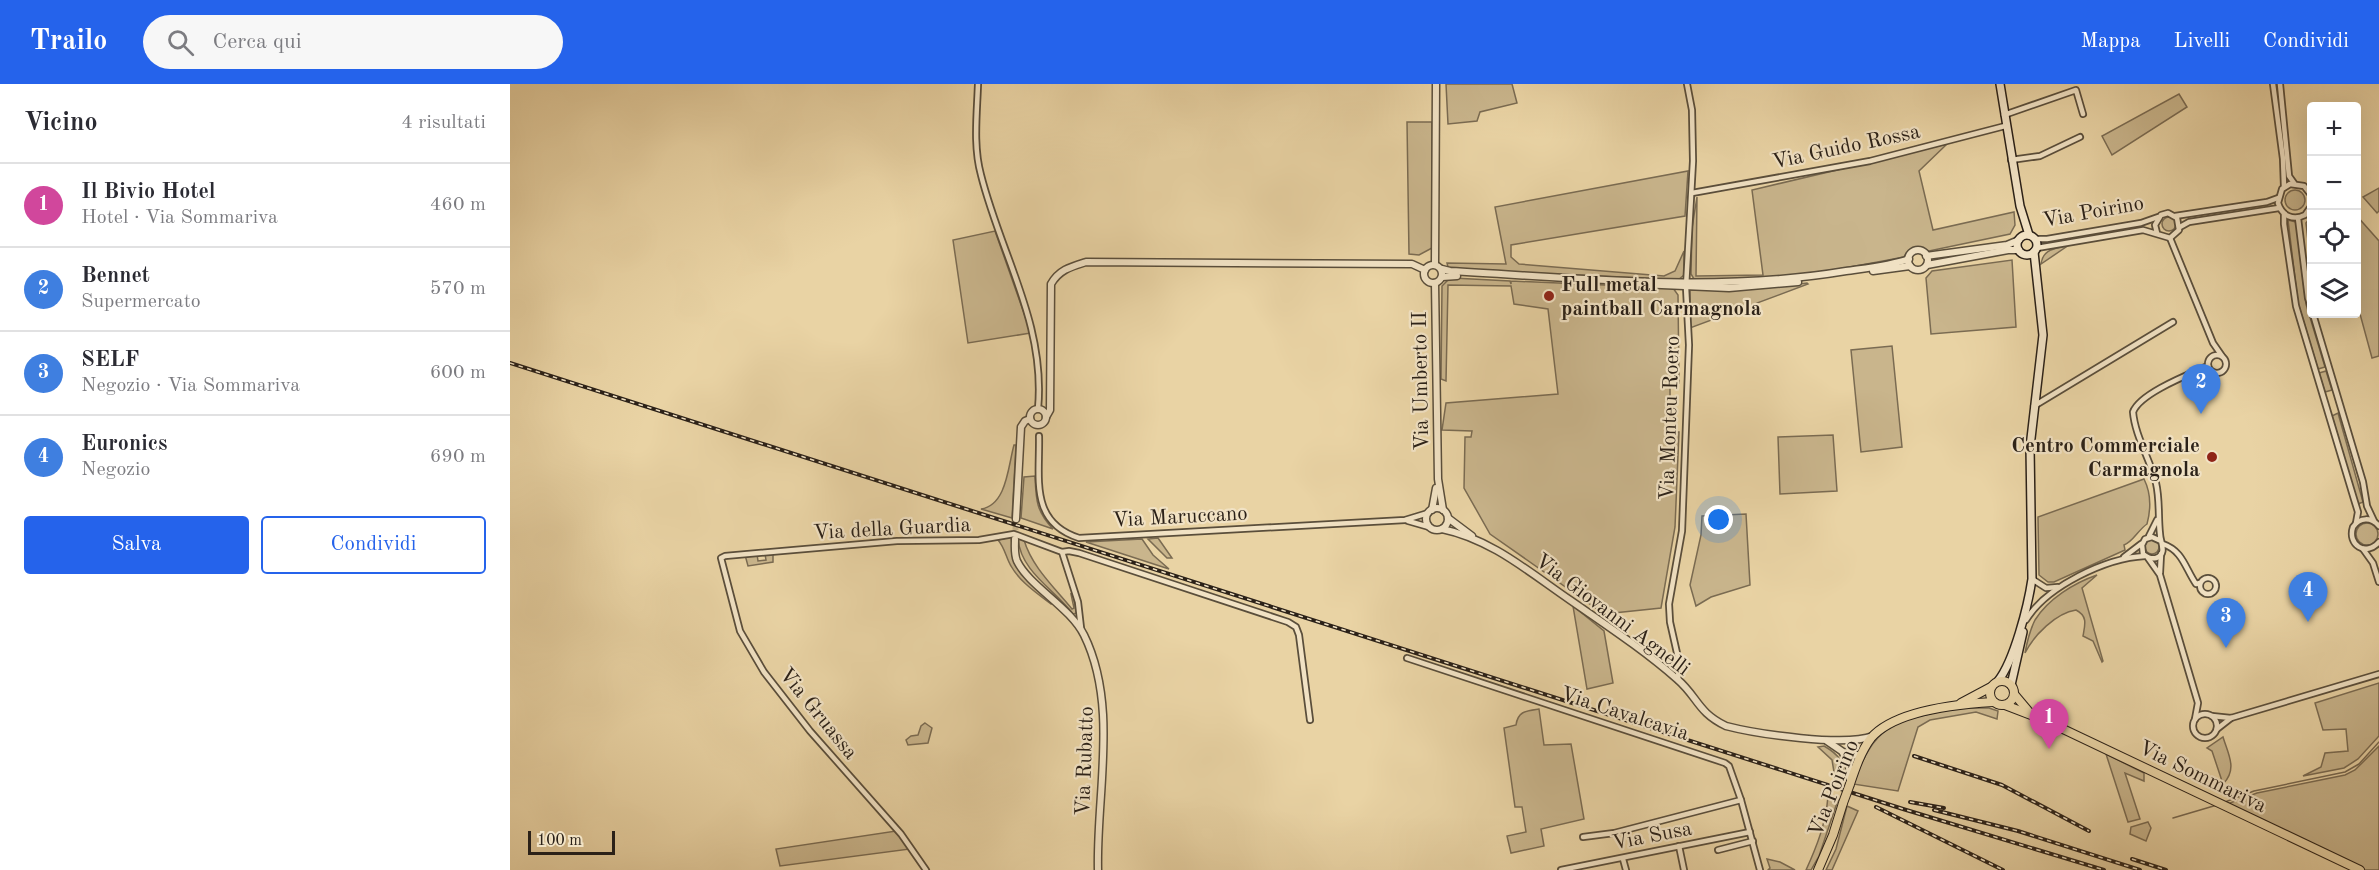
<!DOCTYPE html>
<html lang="it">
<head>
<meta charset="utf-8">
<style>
	:root { --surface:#fff; --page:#f7f7f7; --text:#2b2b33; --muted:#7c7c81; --line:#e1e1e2; --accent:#2563eb }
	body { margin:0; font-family:"Old Standard TT",serif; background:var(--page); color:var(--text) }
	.controls { position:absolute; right:18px; top:18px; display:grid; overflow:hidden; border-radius:6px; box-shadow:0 6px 24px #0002 }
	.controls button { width:54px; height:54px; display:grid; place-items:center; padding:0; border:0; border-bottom:2px solid var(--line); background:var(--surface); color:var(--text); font:30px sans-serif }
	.scale { position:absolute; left:18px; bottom:15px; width:87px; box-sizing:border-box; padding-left:6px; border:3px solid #2b2118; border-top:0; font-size:16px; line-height:21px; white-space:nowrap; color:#2b2118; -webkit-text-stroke:4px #f1e2c4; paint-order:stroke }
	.you { position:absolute; left:1209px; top:436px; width:21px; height:21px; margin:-15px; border:4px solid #fff; border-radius:50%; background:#1a73e8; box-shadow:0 0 0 9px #1a73e833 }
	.badge { display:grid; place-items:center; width:39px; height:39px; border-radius:50%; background:var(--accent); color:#fff; font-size:20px; font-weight:700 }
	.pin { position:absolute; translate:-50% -50px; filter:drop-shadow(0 2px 3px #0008) }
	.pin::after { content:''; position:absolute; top:32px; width:21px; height:18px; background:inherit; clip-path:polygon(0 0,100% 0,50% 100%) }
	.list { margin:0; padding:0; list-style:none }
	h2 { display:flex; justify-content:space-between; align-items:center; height:78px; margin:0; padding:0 24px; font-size:26px }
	h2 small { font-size:20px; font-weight:400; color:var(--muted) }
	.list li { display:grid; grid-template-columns:39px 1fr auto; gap:18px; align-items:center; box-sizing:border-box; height:84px; padding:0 24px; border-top:2px solid var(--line) }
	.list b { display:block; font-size:22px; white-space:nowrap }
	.list p { margin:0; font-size:20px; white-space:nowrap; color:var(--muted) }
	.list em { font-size:20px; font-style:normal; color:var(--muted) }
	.actions { display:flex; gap:12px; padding:18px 24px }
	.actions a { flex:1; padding:14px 0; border:2px solid var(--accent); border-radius:6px; text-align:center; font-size:21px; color:var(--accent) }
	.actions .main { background:var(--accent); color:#fff }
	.icon { flex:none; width:33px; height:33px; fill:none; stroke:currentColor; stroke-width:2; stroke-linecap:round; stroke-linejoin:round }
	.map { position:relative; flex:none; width:1869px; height:786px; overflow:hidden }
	header { display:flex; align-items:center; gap:36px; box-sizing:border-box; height:84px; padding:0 30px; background:var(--accent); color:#fff }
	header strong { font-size:28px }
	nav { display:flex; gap:33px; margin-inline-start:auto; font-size:21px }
	.search { width:420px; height:54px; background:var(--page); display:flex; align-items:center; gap:15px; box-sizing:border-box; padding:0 21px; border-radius:33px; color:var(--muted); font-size:22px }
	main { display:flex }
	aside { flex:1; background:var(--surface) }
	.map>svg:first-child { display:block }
	.green { fill:#c9b58c; stroke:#7a6b52; stroke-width:1.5 }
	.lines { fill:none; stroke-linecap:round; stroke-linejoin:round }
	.stream { stroke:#76674f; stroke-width:1.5 }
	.tertiary-tunnel { stroke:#c3af88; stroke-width:6; stroke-dasharray:6 3; stroke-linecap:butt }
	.minor-casing { stroke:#5a4e3b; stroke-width:8 }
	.tertiary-casing { stroke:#5a4e3b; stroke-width:9 }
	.secondary-casing { stroke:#2b2118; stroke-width:10 }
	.primary-casing { stroke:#2b2118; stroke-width:10 }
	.minor { stroke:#f1e2c4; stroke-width:4.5 }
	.tertiary { stroke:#f1e2c4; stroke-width:6 }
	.secondary { stroke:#f1e2c4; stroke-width:7 }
	.primary { stroke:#e9d3a4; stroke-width:8 }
	.rail-casing { stroke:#2b2118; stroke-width:4 }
	.rail { stroke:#f1e2c4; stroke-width:1.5; stroke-dasharray:4.5; stroke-linecap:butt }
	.primary-bridge-casing { stroke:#2b2118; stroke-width:10; stroke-linecap:butt }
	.primary-bridge { stroke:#e9d3a4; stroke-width:8 }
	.poi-dot { fill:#8f2418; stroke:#f1e2c4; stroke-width:2 }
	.labels { text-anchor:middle; stroke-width:4.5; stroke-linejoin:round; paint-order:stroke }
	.street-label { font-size:21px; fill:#2b2118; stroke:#f1e2c4 }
	.poi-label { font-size:21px; font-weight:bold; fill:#2b2118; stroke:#f1e2c4; text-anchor:start }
</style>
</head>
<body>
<header>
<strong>Trailo</strong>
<div class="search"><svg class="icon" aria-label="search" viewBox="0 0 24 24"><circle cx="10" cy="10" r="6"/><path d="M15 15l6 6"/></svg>Cerca qui</div>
<nav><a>Mappa</a><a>Livelli</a><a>Condividi</a></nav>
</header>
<main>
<aside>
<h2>Vicino<small>4 risultati</small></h2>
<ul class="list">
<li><span class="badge" style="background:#d1479c">1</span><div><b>Il Bivio Hotel</b><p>Hotel · Via Sommariva</p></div><em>460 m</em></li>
<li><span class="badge" style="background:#3f7fe0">2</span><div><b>Bennet</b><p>Supermercato</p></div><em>570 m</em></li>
<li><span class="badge" style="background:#3f7fe0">3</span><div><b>SELF</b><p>Negozio · Via Sommariva</p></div><em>600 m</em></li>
<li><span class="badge" style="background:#3f7fe0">4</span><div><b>Euronics</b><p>Negozio</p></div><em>690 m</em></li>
</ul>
<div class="actions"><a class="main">Salva</a><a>Condividi</a></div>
</aside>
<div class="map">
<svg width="1869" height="786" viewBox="0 0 1869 786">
	<rect width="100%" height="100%" fill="#e9d3a4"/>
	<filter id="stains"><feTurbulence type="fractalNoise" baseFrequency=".00333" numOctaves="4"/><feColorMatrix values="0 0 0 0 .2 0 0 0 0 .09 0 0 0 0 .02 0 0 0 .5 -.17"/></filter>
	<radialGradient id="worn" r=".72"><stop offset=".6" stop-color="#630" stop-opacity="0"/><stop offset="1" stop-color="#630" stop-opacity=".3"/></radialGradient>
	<g class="green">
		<polygon points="936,0 1002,0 1007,19 970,28 967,37 938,40"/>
		<polygon points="1669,10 1677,23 1602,71 1592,52"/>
		<polygon points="897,38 922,38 922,164 909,171 899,170"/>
		<path d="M 1437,60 L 1409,87 L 1423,146 L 1504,128 L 1505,141 L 1500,150 L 1419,167 C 1409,163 1399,162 1394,173 C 1340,183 1286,194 1230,196 C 1215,196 1199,197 1184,195 L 1181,190 L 1182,144 L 1187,113 L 1186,192 L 1253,191 L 1242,106 Z"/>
		<polygon points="1178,87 1175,132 1001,161 1001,173 1009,180 1154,192 1165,187 1174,167 1174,191 1168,196 943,185 938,183 937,179 996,180 985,123"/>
		<polygon points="1869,104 1869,127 1867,129 1853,113"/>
		<circle cx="1785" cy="116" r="10"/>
		<polygon points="1846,131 1869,157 1869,272 1862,274 1847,219"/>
		<polygon points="1801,133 1801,183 1796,139"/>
		<circle cx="1659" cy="140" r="7"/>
		<polygon points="1778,136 1786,138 1796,220 1815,283 1808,285 1788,219"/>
		<polygon points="485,147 521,249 458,259 443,156"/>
		<path d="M 1559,161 L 1531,180 C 1533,164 1546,165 1559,161 Z"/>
		<polygon points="1502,176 1506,243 1421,250 1416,194 1422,187"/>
		<polygon points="943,194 1000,197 1001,200 1001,197 1163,204 1168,211 1169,299 1160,300 1160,318 1164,320 1163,348 1169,348 1165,443 1151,524 1094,530 980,450 954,404 955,353 961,353 962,347 932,346 936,319 1048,310 1038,225 1004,220 1001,202 938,201 936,297 931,295 932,202 938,196"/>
		<polygon points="1297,199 1298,200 1180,244 1180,206 1256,204"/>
		<polygon points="1382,262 1392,363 1351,368 1341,266"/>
		<polygon points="1816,287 1822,306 1815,308 1809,289"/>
		<polygon points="1828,329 1853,418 1848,420 1822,332"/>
		<polygon points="1323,351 1327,407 1270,410 1268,353"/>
		<path d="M 504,361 L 506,361 L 502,434 L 471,425 C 497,421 498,382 504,361 Z"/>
		<path d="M 525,392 C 526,416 526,427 543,445 L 511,434 L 514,393 Z"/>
		<path d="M 1634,395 C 1641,409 1641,425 1637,440 C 1628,446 1623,458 1614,461 L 1615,466 L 1544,498 L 1538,498 L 1529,491 L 1528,433 Z"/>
		<polygon points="1236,430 1240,501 1201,513 1186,522 1180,501 1191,451 1192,432"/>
		<circle cx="1857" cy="450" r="11"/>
		<path d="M 501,453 L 504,475 L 543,519 L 541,520 C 527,509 510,498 501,482 C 496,474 495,464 488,456 Z"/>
		<polygon points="648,454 662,474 657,474 638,455"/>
		<path d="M 508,455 L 514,456 C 522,483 544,503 562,525 L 564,524 L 561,510 L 563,511 L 567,529 L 563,530 C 545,506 511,488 508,455 Z"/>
		<polygon points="632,455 643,471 659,485 576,458"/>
		<circle cx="1642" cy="463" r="7"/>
		<polygon points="247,470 248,477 256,476 255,470 263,470 263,478 238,482 235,471"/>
		<path d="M 1587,491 L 1572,504 L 1593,577 L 1592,578 L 1583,557 L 1573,552 C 1575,541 1578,532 1566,526 C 1546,529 1524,551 1515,569 C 1517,558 1520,546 1525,536 C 1538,515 1564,499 1587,491 Z"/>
		<polygon points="1063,522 1094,547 1103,599 1077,605"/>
		<polygon points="1869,599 1869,652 1848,675 1834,684 1793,692 1811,683 1815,669 1838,667 1836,645 1813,646 1805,619"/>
		<path d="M 1447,624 L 1479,624 L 1488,627 L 1487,635 L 1466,628 L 1420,636 L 1408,643 L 1388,707 L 1343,700 C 1366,637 1386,637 1447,624 Z"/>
		<path d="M 1029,625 L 1034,661 L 1061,660 L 1074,735 L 1031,745 L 1034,762 L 1001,769 L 997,752 L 1016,748 L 1012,723 L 1005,723 L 994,644 L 1006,641 C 1008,627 1016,627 1029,625 Z"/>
		<polygon points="415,639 422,644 418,659 398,661 396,656 401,652 408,651 411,642"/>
		<path d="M 1713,653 C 1718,670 1728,685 1713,700 L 1702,667 L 1697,664 Z"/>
		<path d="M 1314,662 C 1330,671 1334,678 1334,697 L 1325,694 L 1322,676 L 1308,663 Z"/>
		<polygon points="1869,662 1869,786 1855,786 1717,720 1747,709 1835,691 1845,686"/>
		<polygon points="1596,670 1634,689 1634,697 1615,689 1630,735 1618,738"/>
		<path d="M 1318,712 L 1328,716 L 1309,772 L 1301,786 L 1296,786 C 1307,762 1316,739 1318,712 Z"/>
		<polygon points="1337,722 1348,727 1322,786 1316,786 1326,765"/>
		<polygon points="1638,738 1641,744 1636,757 1620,750 1621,743"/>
		<polygon points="386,747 400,765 270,782 266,765"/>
		<polygon points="1257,775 1270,778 1285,786 1258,786 1260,784"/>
	</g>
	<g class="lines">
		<g class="stream">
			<polyline points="1715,718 1744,707 1835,688 1849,680 1869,658"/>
			<polyline points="1663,734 1707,721"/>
		</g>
		<polyline class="tertiary-tunnel" points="505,455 506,435"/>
		<g class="minor-casing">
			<g id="minor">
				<path d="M 468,0 C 467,30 463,62 471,91 C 491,171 536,240 528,325"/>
				<polyline points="1763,0 1773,75 1774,103"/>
				<polyline points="1770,0 1779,92 1784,99"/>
				<polyline points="1494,31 1566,6 1573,30"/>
				<polyline points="1501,76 1530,72 1570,53"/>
				<polyline points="1182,109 1360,77 1495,42"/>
				<path d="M 1802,112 L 1794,102 L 1780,100 L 1772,105 L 1768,119 C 1772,132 1783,137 1795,131 L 1802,121"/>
				<polyline points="1774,130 1774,140 1786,222 1844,415 1848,428 1846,439"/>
				<polyline points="1665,132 1757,118 1768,114"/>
				<polyline points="1788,134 1798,214 1802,226"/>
				<polyline points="1670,143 1679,138 1769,124"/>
				<polyline points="1660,154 1703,259 1712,272"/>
				<polyline points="1525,155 1537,155 1631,139 1648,133"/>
				<polyline points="1527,164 1633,146 1660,154 1669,146 1667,134 1658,129 1651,131 1645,141 1647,149"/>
				<polyline points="1803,230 1853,398 1857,422 1864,437"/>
				<circle cx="1707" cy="280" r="9"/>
				<polyline points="1524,322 1663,238"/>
				<path d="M 529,352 C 530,394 519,438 569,454 L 895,436 L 918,429"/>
				<polyline points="898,437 919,443"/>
				<path d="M 1869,442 C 1861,433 1850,433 1843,443 C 1837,461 1856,473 1869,458"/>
				<polyline points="1639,452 1647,436"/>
				<path d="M 1651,457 L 1642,453 L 1635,455 L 1632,461 L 1633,470 C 1637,473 1640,475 1646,474 C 1658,470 1650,458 1650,450 C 1648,433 1650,416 1646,399 C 1640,375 1625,352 1623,328 C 1630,309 1680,290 1698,282"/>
				<path d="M 1653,460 C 1673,467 1675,484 1686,500 L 1690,499"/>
				<polyline points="1853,465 1863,479 1869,498"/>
				<polyline points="552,468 559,467 569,469 778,538 786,543 789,551 800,636"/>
				<polyline points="1614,473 1631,460"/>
				<polyline points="1638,474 1650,491 1688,619 1685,635"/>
				<polyline points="1650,489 1651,470"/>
				<circle cx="1698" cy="502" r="8"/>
				<polyline points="1522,495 1536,504 1548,503"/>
				<path d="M 1516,536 C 1537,502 1596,474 1635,472"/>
				<polyline points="897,574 1215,679 1219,682 1231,716 1250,786"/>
				<polyline points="1168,596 1169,578 1160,538 1159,520 1172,447 1179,261 1176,203 1183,77 1182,26 1177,0"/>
				<circle cx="1695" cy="642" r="12"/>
				<polyline points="1702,632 1721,634 1869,590"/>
				<polyline points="1707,645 1721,634"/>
				<polyline points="1073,753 1104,749 1231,716"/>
				<polyline points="1169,762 1174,786"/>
				<polyline points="1208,766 1243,757"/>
				<polyline points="1113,775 1116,786"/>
				<polyline points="416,786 391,750 300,647 254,588 230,547 211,474 215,472 387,457 469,456 504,450 552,468 568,518 571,544"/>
				<polyline points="1051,786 1240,748"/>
			</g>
		</g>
		<g class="tertiary-casing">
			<g id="tertiary">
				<circle cx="1408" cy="176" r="10"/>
				<polyline points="1416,172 1497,161 1509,156"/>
				<polyline points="925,180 926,0"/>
				<circle cx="923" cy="190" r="9"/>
				<polyline points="1417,181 1498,166 1509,166"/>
				<path d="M 932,185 L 940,187 C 1071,194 1205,209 1336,187 C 1357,184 1379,182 1399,175"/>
				<polyline points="1363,187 1400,182"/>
				<polyline points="932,193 947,192"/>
				<polyline points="925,199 928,395 933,426"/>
				<polyline points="1107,199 1219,204 1288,198"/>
				<circle cx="528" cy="333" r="8"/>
				<path d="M 536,333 L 540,326 L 541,200 C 549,186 560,183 576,178 L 902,180 L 915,186"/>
				<circle cx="927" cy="435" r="11"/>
				<polyline points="922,426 926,404"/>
				<polyline points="938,434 962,452"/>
				<polyline points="506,435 511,343 515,337 520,335"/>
				<path d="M 932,445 C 981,455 1019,488 1060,516 C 1096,541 1134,566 1167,595 C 1188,613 1187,628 1216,642 C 1247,650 1335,663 1363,652"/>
				<path d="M 505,455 C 505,463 504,470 507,477 C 519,502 560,523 574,551 C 609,622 586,710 588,786"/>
				<polyline points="1317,657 1333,668 1351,672"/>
				<polyline points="1333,669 1339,681 1340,696"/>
			</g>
		</g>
		<g class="secondary-casing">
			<g id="secondary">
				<polyline points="1490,0 1510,122 1519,151"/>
				<circle cx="1517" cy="161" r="10"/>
				<path d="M 1488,597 C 1504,577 1518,522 1522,495 L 1520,363 L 1533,251 L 1524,168"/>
				<polyline points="1501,601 1513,548"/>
			</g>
		</g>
		<g class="primary-casing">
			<g id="primary">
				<circle cx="1492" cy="609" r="12"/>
				<polyline points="1504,610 1520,629"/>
				<polyline points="1451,619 1481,603"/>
				<polyline points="1495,621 1534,636 1850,786"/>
				<path d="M 1340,700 C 1345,685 1351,667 1361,654 C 1385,626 1449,620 1483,618"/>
				<polyline points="1308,786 1323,751 1333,719"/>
			</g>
		</g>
		<use href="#minor" class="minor"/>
		<use href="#tertiary" class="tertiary"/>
		<use href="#secondary" class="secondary"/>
		<use href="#primary" class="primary"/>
		<g class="rail-casing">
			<g id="rail">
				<polyline points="0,279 1393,725 1594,786"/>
				<polyline points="1404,672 1492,701 1579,747"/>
				<polyline points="1400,718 1434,724"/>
				<polyline points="1366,723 1493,786"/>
				<polyline points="1424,726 1508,747 1630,786"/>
				<polyline points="1622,775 1656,786"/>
			</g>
		</g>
		<use href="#rail" class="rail"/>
		<g class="primary-bridge-casing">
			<polyline id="primary-bridge" points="1333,719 1340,700"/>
		</g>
		<use href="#primary-bridge" class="primary-bridge"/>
	</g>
	<g class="poi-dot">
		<circle cx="1039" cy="212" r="6"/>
		<circle cx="1702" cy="373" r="6"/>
	</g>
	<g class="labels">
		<g class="street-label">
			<text transform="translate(1336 62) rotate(-12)" y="7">Via Guido Rossa</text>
			<text transform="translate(1583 127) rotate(-10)" y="7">Via Poirino</text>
			<text transform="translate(910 297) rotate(-91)" y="7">Via Umberto II</text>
			<text transform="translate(1159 334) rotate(-88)" y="7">Via Monteu Roero</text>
			<text transform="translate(670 432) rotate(-3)" y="7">Via Maruccano</text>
			<text transform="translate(382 444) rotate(-3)" y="7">Via della Guardia</text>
			<text transform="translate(1103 530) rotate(37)" y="7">Via Giovanni Agnelli</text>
			<text transform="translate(309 629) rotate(51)" y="7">Via Gruassa</text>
			<text transform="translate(1115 629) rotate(18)" y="7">Via Cavalcavia</text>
			<text transform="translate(574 677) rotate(-88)" y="7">Via Rubatto</text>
			<text transform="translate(1693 692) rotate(26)" y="7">Via Sommariva</text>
			<text transform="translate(1323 704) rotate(-68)" y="7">Via Poirino</text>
			<text transform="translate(1142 751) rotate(-11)" y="7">Via Susa</text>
		</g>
		<g class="poi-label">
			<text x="1051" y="207">Full metal<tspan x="1051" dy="24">paintball Carmagnola</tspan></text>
			<text x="1690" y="368" text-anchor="end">Centro Commerciale<tspan x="1690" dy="24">Carmagnola</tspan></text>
		</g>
	</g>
	<rect width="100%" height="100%" filter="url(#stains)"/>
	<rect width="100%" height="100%" fill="url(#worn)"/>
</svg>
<div class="controls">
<button>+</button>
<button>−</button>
<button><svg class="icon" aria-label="locate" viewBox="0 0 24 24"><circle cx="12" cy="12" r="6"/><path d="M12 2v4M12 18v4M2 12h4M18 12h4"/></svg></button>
<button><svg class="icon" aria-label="layers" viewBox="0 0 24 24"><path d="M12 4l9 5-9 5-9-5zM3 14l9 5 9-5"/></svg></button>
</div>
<div class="scale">100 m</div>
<div class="you"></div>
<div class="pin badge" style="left:1539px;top:665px;background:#d1479c">1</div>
<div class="pin badge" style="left:1691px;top:330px;background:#3f7fe0">2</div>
<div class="pin badge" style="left:1716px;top:564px;background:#3f7fe0">3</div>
<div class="pin badge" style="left:1798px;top:538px;background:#3f7fe0">4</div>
</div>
</main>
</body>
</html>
